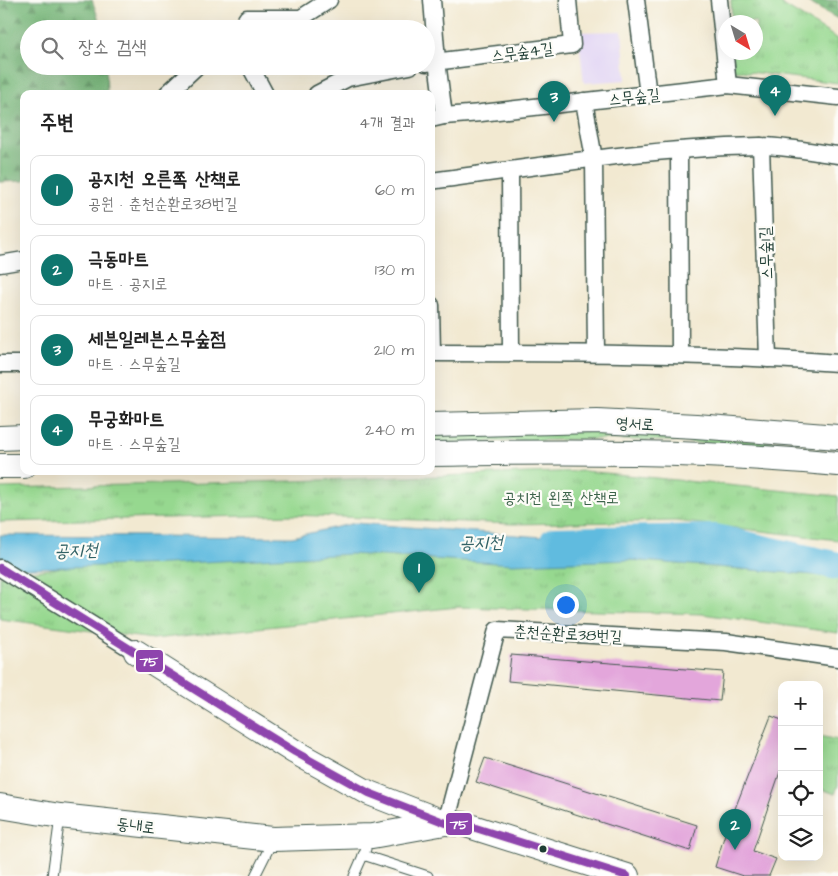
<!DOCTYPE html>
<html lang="ko">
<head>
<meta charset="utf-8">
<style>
	:root { --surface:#fff; --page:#f2f2f2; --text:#222; --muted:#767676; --line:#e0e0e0; --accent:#0f766e }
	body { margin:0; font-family:"Architects Daughter","Poor Story",sans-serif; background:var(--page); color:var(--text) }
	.controls { position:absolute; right:15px; bottom:15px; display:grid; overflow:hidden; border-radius:10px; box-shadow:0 5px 20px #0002 }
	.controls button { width:45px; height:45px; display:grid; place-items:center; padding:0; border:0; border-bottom:1px solid var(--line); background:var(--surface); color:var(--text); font:25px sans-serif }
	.compass { position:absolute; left:718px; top:15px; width:45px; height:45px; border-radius:50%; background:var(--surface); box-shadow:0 5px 20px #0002; rotate:142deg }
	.you { position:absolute; left:565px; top:604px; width:18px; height:18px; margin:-12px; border:4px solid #fff; border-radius:50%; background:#1a73e8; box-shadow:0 0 0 8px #1a73e833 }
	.badge { display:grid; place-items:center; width:32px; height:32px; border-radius:50%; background:var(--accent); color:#fff; font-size:16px; font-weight:700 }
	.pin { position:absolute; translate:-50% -41px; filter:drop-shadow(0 1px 2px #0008) }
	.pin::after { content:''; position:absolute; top:26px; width:18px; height:15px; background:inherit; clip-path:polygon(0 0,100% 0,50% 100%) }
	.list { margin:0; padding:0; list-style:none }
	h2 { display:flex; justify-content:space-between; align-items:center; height:65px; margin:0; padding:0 20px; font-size:21px }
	h2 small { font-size:16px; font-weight:400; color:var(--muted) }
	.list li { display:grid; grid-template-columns:32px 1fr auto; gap:15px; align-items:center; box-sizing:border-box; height:70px; margin:0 10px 10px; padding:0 10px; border:1px solid var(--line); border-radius:10px }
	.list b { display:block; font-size:19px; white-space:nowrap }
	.list p { margin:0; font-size:16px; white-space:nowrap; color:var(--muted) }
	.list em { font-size:16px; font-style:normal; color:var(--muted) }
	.icon { flex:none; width:28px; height:28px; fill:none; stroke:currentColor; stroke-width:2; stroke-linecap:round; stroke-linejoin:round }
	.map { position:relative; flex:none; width:838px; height:876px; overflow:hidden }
	.search { position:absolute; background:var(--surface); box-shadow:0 5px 20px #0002; left:20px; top:20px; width:415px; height:55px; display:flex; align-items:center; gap:12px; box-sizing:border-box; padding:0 18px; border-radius:28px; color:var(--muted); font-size:19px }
	.panel { position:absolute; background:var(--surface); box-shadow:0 5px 20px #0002; left:20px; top:90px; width:415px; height:385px; border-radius:10px }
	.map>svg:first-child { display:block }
	.built { fill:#e1d4f4 }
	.grass { fill:#96d88f; stroke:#5a8a62 }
	.forest { fill:url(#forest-firs); stroke:#4c7a57 }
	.park { fill:url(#park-tufts); stroke:#5a8a62 }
	.water { fill:#61bbdf; stroke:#407c8a }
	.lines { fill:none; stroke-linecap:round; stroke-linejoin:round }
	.river { stroke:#61bbdf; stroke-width:28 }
	.building { fill:#e3a6db }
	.lane-casing { stroke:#3f574c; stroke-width:11 }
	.street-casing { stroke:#3f574c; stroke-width:19 }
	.secondary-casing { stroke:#3f574c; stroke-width:26 }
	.lane { stroke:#fff; stroke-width:9 }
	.street { stroke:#fff; stroke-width:16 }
	.secondary { stroke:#fff; stroke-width:24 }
	.bus-1-casing { stroke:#fdfcf7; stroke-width:11 }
	.bus-1 { stroke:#8e44ad; stroke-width:8 }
	.bus-dot { fill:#1f3d34; stroke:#fdfcf7; stroke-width:2 }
	.labels { text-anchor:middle; stroke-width:4.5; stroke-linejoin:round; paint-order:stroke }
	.street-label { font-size:16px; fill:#1f3d34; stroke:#fdfcf7 }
	.park-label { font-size:16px; fill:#3d644b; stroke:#fdfcf7 }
	.water-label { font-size:18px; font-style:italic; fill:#336367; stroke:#fdfcf7 }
	.line-badge { stroke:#fdfcf7; stroke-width:2 }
	.badge-label { font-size:14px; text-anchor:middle; font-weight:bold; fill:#fff }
</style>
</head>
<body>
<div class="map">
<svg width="838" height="876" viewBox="0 0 838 876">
	<defs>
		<pattern id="forest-firs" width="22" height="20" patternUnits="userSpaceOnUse" patternTransform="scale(1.25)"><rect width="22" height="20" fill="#78b87a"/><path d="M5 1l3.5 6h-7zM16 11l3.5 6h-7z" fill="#629765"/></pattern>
		<pattern id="park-tufts" width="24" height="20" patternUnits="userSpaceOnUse" patternTransform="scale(1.25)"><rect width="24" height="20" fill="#96d88f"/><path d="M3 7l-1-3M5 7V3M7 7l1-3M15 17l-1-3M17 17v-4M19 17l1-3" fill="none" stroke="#81ba7c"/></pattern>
	</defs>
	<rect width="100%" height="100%" fill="#fdfcf7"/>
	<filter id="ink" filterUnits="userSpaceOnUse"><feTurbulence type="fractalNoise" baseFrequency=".02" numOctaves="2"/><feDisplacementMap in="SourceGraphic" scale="10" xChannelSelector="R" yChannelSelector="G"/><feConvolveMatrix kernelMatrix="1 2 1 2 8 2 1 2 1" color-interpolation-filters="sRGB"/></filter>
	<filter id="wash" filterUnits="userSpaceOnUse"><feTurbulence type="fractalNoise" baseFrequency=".0096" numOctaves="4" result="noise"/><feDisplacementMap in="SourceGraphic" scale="20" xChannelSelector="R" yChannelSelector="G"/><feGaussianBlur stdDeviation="1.12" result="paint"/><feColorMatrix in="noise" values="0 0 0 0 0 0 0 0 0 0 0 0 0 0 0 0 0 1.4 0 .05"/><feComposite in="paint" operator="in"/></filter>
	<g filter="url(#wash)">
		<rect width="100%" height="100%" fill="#f2e9d1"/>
		<polygon class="built" points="622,31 626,80 584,83 578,32"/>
		<polygon class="grass" points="596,431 791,443 792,447 790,450 669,441 595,439 431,443 431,434"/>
		<g class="forest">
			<polygon points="0,0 92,0 102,29 29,29 29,66 106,66 107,94 24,94 24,181 0,182"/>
			<polygon points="804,0 838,0 838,19"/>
		</g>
		<g class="park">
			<polygon points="731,0 775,0 838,39 838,83 733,70 733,53 756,52 756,22 732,22"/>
			<polygon points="585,471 838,496 838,540 676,521 513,524 293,515 0,522 0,488 290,481"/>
			<polygon points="436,544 815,575 838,579 838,633 702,614 458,607 153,639 0,619 0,576 200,548"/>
			<polygon points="819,736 838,740 838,785 835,794 819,788"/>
		</g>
		<polygon class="water" points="355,523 838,559 838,579 815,575 630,560 513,564 350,554 167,564 0,569 0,535 292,537"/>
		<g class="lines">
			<polyline class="river" points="554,541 715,538 838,566"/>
		</g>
		<g id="blocks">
			<g class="building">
				<polygon points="511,655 723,672 720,701 508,681"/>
				<polygon points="771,716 782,720 782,766 753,851 776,859 769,876 743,876 715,867 724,837"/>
				<polygon points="485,758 697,825 690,851 476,782"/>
			</g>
		</g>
	</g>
	<g filter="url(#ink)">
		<use href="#blocks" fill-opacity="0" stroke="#3f574c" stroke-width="1"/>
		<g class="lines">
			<g class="lane-casing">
				<g id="lane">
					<polyline points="363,855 428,876"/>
					<polyline points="52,876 60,817"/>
					<polyline points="255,876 272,842"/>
					<polyline points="354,876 366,849"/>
				</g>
			</g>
			<g class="street-casing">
				<g id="street">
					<polyline points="432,0 437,61 444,116"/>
					<polyline points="636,0 648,95"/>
					<polyline points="719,0 728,85"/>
					<polyline points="240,29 247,18 301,18 329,0"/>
					<polyline points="426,63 572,45 568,0"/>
					<polyline points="250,66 265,94"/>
					<polyline points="167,94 197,66"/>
					<polyline points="317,94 348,78 410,66"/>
					<polyline points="584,101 594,159 596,352"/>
					<polyline points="431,119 444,116 481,113 728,85 838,97"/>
					<polyline points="761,146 768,359"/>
					<polyline points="679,151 680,354"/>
					<polyline points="510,170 511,353"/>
					<path d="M 431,181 C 540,166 649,148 759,146 C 785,146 812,152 838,155"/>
					<polyline points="0,264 24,260"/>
					<polyline points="431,305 432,353"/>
					<path d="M 431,353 C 567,353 702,353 838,363"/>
					<polyline points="0,364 24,364"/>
					<polyline points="0,568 136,652"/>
					<polyline points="446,823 497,630 726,642 838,658"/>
				</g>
			</g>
			<g class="secondary-casing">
				<g id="secondary">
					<polyline points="431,425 597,421 696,426 838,437"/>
					<polyline points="0,438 24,437"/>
					<path d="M 431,454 C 567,451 703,451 838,464"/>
					<polyline points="0,466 24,466"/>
					<polyline points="136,652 295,752 369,793 446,823 463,824 627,876"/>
					<polyline points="0,806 60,816 273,839 372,836 445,823"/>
				</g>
			</g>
			<use href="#lane" class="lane"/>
			<use href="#street" class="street"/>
			<use href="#secondary" class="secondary"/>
			<g class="bus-1-casing">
				<polyline id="bus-1" points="0,568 295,752 369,793 446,823 463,824 627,876"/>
			</g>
			<use href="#bus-1" class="bus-1"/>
		</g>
	</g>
	<circle class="bus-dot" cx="543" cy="849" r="4.5"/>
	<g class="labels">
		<g class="street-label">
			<text transform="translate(522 51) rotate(-7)" y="6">스무숲4길</text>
			<text transform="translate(634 96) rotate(-6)" y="6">스무숲길</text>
			<text transform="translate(765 253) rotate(-92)" y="6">스무숲1길</text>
			<text transform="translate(635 423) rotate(3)" y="6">영서로</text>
			<text transform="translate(568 633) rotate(3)" y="6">춘천순환로38번길</text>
			<text transform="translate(136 825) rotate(7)" y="6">동내로</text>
		</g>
		<g class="park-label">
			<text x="561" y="503">공치천 왼쪽 산책로</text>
		</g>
		<g class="water-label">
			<text transform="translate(481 542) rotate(-1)" y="6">공지천</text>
			<text transform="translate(76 550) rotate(-1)" y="6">공지천</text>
		</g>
	</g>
	<g class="line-badge">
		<rect x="135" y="649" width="29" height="24" rx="5" fill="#8e44ad"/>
		<rect x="445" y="812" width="28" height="24" rx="5" fill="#8e44ad"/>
	</g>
	<g class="badge-label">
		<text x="149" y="666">75</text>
		<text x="459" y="829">75</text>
	</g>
</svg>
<div class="controls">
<button>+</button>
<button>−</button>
<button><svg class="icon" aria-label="locate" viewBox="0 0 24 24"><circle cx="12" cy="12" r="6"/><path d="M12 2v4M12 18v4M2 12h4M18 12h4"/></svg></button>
<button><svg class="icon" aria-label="layers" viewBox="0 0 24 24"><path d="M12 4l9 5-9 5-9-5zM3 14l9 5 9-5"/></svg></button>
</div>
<svg class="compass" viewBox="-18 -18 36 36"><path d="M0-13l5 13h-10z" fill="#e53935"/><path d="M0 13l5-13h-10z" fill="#767676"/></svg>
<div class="you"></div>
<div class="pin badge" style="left:419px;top:593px">1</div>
<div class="pin badge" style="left:735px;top:850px">2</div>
<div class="pin badge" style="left:554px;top:122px">3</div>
<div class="pin badge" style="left:775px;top:116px">4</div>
<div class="search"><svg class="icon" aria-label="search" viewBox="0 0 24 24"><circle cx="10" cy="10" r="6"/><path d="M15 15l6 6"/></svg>장소 검색</div>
<section class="panel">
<h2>주변<small>4개 결과</small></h2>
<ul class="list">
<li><span class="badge">1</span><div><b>공지천 오른쪽 산책로</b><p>공원 · 춘천순환로38번길</p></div><em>60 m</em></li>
<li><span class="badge">2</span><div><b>극동마트</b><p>마트 · 공지로</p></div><em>130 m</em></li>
<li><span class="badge">3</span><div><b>세븐일레븐스무숲점</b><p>마트 · 스무숲길</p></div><em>210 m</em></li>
<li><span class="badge">4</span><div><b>무궁화마트</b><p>마트 · 스무숲길</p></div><em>240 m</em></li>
</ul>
</section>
</div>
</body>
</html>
